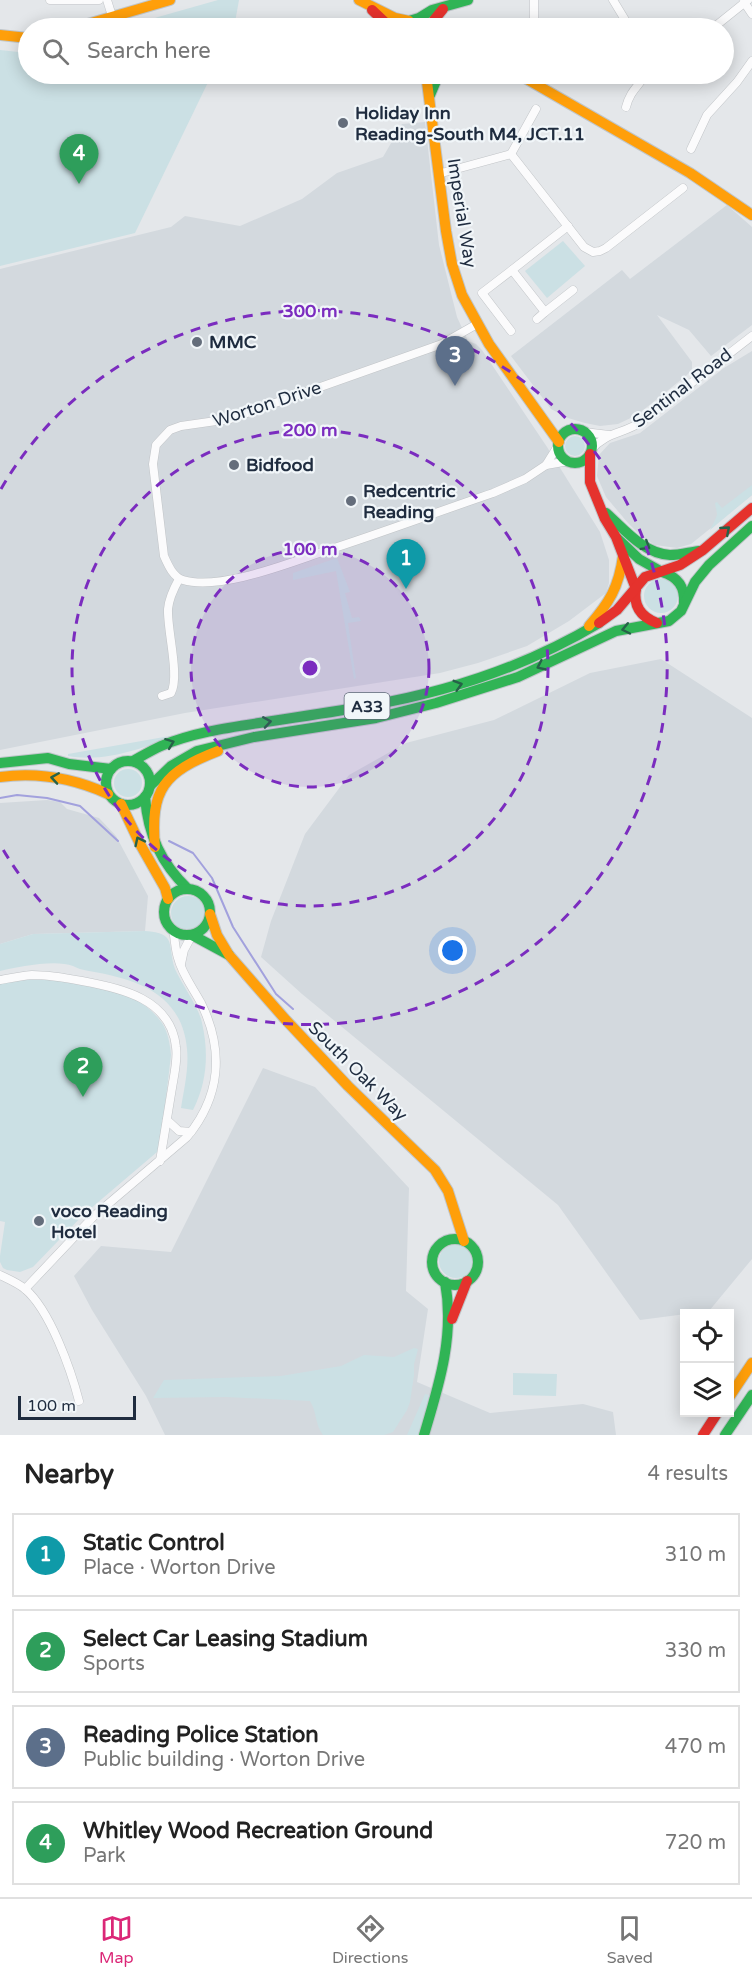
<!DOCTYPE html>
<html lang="en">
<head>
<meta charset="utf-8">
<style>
	:root { --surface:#fff; --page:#f2f2f2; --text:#222; --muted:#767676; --line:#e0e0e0; --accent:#db2777 }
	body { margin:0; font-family:"Varela Round",sans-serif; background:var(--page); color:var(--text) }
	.controls { position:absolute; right:18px; bottom:18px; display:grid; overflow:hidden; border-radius:0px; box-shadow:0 3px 15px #0003 }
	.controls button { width:54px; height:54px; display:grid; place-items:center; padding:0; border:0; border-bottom:2px solid var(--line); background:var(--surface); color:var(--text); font:30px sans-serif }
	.scale { position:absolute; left:18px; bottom:15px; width:118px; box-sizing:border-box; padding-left:6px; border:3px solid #1f2c3f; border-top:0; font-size:16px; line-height:21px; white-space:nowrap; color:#1f2c3f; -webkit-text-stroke:4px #f1f6f9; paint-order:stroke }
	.you { position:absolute; left:453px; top:951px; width:21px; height:21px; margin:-15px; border:4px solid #fff; border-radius:50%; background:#1a73e8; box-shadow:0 0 0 9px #1a73e833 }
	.badge { display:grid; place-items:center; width:39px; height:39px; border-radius:50%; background:var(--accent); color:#fff; font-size:20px; font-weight:700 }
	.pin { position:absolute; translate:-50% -50px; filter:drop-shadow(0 2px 3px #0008) }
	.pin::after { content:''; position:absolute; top:32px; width:21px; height:18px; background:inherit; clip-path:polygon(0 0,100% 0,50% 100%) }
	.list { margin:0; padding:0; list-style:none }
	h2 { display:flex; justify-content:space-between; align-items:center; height:78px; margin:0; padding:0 24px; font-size:26px }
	h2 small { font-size:20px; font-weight:400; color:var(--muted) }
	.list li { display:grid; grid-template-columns:39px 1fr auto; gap:18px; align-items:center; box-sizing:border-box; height:84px; margin:0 12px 12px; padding:0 12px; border:2px solid var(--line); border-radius:0px }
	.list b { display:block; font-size:22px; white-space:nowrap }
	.list p { margin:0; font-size:20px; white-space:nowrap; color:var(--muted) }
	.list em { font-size:20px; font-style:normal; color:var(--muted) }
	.icon { flex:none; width:33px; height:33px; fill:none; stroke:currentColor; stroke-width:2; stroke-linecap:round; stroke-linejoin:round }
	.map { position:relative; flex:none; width:752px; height:1435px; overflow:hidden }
	.search { position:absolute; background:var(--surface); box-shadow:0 3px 15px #0003; left:18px; right:18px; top:18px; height:66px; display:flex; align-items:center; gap:15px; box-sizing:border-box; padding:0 21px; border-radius:33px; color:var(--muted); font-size:22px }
	.sheet { height:462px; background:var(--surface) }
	nav { display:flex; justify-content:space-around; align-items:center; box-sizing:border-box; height:84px; border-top:2px solid var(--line); background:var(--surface); font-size:16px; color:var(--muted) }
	nav a { display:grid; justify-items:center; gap:3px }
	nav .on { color:var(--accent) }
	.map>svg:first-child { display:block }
	.built { fill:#d3d9de }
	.green { fill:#cbe0e4 }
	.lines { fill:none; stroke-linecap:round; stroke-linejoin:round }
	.stream { stroke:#a2a1dd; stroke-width:2 }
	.street-casing { stroke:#c1c4c7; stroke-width:9 }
	.fast-casing { stroke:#c0c6ca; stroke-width:12 }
	.slow-casing { stroke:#c0c6ca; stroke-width:12 }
	.jam-casing { stroke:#c0c6ca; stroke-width:12 }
	.street { stroke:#fbfbfc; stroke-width:8 }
	.fast { stroke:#30b455; stroke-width:10 }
	.slow { stroke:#ff9f0a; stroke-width:10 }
	.jam { stroke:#e5322d; stroke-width:10 }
	.oneway { stroke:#266248 }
	.ring { fill:none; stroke:#7b2cbf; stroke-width:3; stroke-dasharray:10 8 }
	.poi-dot { fill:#646d7b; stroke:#f1f6f9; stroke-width:2 }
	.labels { text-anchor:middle; stroke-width:4.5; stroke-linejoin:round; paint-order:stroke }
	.shield { fill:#f1f6f9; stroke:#5e6977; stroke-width:1.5 }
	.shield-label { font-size:16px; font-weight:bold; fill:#1f2c3f }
	.poi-label { font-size:18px; font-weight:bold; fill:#1f2c3f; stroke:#f1f6f9; text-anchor:start }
	.street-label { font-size:18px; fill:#1f2c3f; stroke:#f1f6f9 }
	.centre { fill:#7b2cbf; stroke:#f1f6f9; stroke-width:3 }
	.ring-label { font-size:18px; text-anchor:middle; font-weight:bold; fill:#7b2cbf; stroke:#f1f6f9; stroke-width:4.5; stroke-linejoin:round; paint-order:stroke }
</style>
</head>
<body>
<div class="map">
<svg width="752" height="1435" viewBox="0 0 752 1435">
	<rect width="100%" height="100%" fill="#e4e7ea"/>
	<g class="built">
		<polygon points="425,122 439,245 457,317 468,341 476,344 482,350 547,447 600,532 609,560 609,583 606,593 569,621 527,646 478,663 440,673 185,713 0,750 0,269 171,227 185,216 240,226 302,199 337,173 383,157 402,124"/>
		<polygon points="727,205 752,227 752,325 711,356 689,330 657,315 692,362 692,369 687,375 637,415 618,424 600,426 585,423 568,418 551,409 511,356 622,270 630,279"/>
		<polygon points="752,351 752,495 691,544 677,548 655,545 641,536 628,523 606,497 597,476 599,455 610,443 640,433 724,368"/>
		<polygon points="661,659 752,718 752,1259 709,1311 640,1320 558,1205 302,994 261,957 271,921 305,834 349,775 406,743 494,720 590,673"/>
		<polygon points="47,800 60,802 67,809 99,818 116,836 148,896 145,931 33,934 0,944 0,803"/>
		<polygon points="263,1068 315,1087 409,1188 406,1291 428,1309 417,1382 490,1413 583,1404 613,1412 616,1435 165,1435 146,1396 92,1310 74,1276 101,1246 171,1252"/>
	</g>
	<g class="green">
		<polygon points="218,0 239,0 234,28 126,28 158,17"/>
		<polygon points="0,50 28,53 28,74 212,74 135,233 0,266"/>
		<polygon points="563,241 585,266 547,298 525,271"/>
		<circle cx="575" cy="446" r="10"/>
		<path d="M 752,485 L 752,495 L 710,530 C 711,528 717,517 717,514 L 715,503 L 717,502 L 722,508 Z"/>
		<polygon points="337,558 350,592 345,593 352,618 359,617 361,621 348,623 356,678 354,679 336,571 293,580 293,573"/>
		<circle cx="661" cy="596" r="17"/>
		<path d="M 181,734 C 145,747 107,763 68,756 L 68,754 Z"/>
		<circle cx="128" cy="783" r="14"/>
		<circle cx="188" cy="913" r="17"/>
		<path d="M 145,931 C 178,933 167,946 175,969 C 182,985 199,1007 202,1023 C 209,1053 207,1083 193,1110 L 181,1108 C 184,1089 189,1069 187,1049 C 182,993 136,979 89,971 C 82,970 77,968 73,966 C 55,959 18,967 0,971 L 0,944 L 33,934 Z"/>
		<path d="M 32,979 C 75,981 135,984 162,1023 C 168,1032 170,1044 171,1055 L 161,1140 L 157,1152 L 83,1215 L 33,1267 L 20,1272 L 7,1270 L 3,1268 L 0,1262 L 0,1256 L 5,1222 L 0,1221 L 0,983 Z"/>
		<circle cx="456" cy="1261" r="17"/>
		<path d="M 414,1348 L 418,1349 L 414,1364 L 414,1375 L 410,1402 L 407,1410 L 393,1432 L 384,1435 L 323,1435 C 315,1425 317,1412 310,1401 L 226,1397 L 153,1398 L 164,1380 L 281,1376 L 341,1366 L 364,1355 L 394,1357 Z"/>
		<polygon points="513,1373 557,1374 556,1396 513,1395"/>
		<polygon points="425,1394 429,1395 419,1435 407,1435"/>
	</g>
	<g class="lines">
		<g class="stream">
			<polyline points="0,798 17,795 47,798 80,806 118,841"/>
			<polyline points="169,841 193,853 212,878 233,927 276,994 293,1009"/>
		</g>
		<g class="street-casing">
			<g id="street">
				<polyline points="50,0 99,0"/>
				<polyline points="107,0 112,16"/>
				<polyline points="613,0 630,28"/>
				<polyline points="744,2 752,14"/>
				<polyline points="534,28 534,0"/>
				<polyline points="713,28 748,0"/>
				<polyline points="568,74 569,75"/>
				<path d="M 626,107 C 630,91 638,87 646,74"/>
				<polyline points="691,149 707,115 737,82 752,61"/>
				<polyline points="511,154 584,247 593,252 600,251 606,248 683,188"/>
				<polyline points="438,174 511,154 536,109"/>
				<polyline points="568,226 512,270 545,312 573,290"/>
				<polyline points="537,319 545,312"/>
				<path d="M 477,324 L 442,344 L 230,419 L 181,426 L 170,430 L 156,445 L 153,464 L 164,556 C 168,565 173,577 183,580 C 220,591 289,563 325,551 C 381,533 437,512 493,493 L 525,479 L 546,465 L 569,461"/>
				<polyline points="511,331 482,293 512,270"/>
				<polyline points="584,432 609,435"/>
				<path d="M 591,450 C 606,432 623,434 641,422 L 752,336"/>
				<polyline points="546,465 559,444"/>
				<path d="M 162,696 L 171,693 C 180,676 167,630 168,609 C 169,598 174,588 179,579"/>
				<polyline points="181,964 184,950 192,935"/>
				<path d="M 0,980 C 11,978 21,976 32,975 C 49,975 66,978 82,981 C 121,988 171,999 176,1047 C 178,1060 174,1075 172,1088 C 168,1113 164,1137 160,1161"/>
				<polyline points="167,1120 179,1131 191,1132"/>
				<path d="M 0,1275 C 8,1279 18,1283 25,1289 C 50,1310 71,1370 79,1401"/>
				<path d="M 25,1289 L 94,1216 L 187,1137 C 221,1096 224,1050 201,1003 C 193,988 182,974 178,958 C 175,949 175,939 173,930"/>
			</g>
		</g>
		<g class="fast-casing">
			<g id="fast">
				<polyline points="406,28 409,21 419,18 432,10 468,0"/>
				<polyline points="430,95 439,74"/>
				<circle cx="575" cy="446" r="17"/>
				<path d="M 606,513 C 624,529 644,554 670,555 C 680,555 690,552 699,551"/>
				<polyline points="618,539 639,559 662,572"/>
				<path d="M 662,572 C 678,577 685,587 684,603"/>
				<circle cx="128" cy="783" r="22"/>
				<path d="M 133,761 C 142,756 152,750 161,746 C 192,733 226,728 259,723 C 297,717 335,712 372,705 C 452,691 529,665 599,623"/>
				<polyline points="0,763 48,758 69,764 111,769"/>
				<polyline points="150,786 171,766 197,751 254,737 376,718 436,703 518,677 616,631 669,621 681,611 695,582 709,565 752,526"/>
				<path d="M 145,797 C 148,835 161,863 188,889"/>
				<circle cx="187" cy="912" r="23"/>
				<polyline points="192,935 229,955"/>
				<circle cx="455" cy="1262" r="23"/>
				<path d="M 424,1435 C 439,1385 455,1335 445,1282"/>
				<polyline points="725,1435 752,1395"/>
			</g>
		</g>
		<g class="slow-casing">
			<g id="slow">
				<polyline points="359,0 395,18 409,21"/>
				<polyline points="74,28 170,0"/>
				<polyline points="0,35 28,38"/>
				<polyline points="426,74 446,231 452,264 462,295 489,344 559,442"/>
				<polyline points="518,74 690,173 752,215"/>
				<path d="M 589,626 C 609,603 619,587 623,556"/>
				<path d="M 0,777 C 38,772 73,778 108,794"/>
				<polyline points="121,804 140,844 165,888 168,899"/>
				<path d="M 155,847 C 150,789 164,772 218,751"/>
				<polyline points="210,914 217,935 229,955 285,1019 348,1086 435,1170 448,1191 464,1241"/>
				<polyline points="730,1396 752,1363"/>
			</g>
		</g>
		<g class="jam-casing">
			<g id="jam">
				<polyline points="372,10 391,28"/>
				<polyline points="430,25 443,9"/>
				<polyline points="590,454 590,482 605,519 616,537 636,589"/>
				<path d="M 636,589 C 633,606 641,617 657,623"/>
				<polyline points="599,623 617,610 645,577 680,565 703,550 752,508"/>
				<polyline points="452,1319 467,1281"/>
				<polyline points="703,1435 718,1412"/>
			</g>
		</g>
		<use href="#street" class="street"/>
		<use href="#fast" class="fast"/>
		<use href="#slow" class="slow"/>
		<use href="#jam" class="jam"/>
	</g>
	<defs><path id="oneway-chevron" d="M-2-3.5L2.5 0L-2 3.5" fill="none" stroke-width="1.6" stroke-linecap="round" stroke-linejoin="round" transform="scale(1.5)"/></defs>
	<g class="oneway">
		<use href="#oneway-chevron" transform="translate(726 530) rotate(-41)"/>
		<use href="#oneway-chevron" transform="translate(646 546) rotate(32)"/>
		<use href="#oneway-chevron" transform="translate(626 629) rotate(168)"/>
		<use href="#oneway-chevron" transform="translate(541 666) rotate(155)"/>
		<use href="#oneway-chevron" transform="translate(458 685) rotate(-16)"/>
		<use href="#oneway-chevron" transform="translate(267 722) rotate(-9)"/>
		<use href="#oneway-chevron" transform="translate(170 743) rotate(-21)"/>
		<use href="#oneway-chevron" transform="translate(55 778) rotate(-171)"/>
		<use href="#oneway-chevron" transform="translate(139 841) rotate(-116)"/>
	</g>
	<circle cx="310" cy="668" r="119" fill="#7b2cbf" fill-opacity=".12"/>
	<g class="ring">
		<circle cx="310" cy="668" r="119"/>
		<circle cx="310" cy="668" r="238"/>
		<path d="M1 489A357 357 0 1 1 1 846"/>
	</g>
	<g class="poi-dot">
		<circle cx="343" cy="123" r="6"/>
		<circle cx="197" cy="342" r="6"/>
		<circle cx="234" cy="465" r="6"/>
		<circle cx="351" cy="501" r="6"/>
		<circle cx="39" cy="1221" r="6"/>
	</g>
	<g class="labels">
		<rect class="shield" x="344.5" y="693" width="45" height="26" rx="4.5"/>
		<g class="shield-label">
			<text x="367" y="712">A33</text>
		</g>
		<g class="poi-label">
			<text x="355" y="119">Holiday Inn<tspan x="355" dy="21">Reading-South M4, JCT.11</tspan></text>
			<text x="209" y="348">MMC</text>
			<text x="246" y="471">Bidfood</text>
			<text x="363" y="497">Redcentric<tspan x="363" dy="21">Reading</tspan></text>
			<text x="51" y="1217">voco Reading<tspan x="51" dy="21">Hotel</tspan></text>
		</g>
		<g class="street-label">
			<text transform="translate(462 213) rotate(81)" y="6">Imperial Way</text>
			<text transform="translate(682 388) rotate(-37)" y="6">Sentinal Road</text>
			<text transform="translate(267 404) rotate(-18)" y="6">Worton Drive</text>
			<text transform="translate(358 1071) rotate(45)" y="6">South Oak Way</text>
		</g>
	</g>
	<circle cx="310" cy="668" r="9" class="centre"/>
	<g class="ring-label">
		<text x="310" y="317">300 m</text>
		<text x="310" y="436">200 m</text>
		<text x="310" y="555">100 m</text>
	</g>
</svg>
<div class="controls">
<button><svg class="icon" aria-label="locate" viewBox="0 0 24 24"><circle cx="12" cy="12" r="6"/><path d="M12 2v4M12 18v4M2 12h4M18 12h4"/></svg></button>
<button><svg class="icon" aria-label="layers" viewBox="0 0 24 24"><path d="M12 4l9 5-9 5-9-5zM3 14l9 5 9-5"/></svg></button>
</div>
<div class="scale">100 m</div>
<div class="you"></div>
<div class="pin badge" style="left:406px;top:589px;background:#0f9aa8">1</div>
<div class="pin badge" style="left:83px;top:1097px;background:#2e9e5b">2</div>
<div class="pin badge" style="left:455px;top:386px;background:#5c6f8a">3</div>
<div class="pin badge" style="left:79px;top:184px;background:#2e9e5b">4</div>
<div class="search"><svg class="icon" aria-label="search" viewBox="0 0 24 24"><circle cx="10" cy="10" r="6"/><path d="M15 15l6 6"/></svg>Search here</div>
</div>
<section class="sheet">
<h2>Nearby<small>4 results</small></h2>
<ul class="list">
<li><span class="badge" style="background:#0f9aa8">1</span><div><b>Static Control</b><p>Place · Worton Drive</p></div><em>310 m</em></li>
<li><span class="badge" style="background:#2e9e5b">2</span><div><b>Select Car Leasing Stadium</b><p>Sports</p></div><em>330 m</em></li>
<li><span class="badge" style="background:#5c6f8a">3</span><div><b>Reading Police Station</b><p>Public building · Worton Drive</p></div><em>470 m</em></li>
<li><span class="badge" style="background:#2e9e5b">4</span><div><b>Whitley Wood Recreation Ground</b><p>Park</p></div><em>720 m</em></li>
</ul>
</section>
<nav>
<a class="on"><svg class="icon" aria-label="map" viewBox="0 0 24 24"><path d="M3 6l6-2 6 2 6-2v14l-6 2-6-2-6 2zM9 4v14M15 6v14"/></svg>Map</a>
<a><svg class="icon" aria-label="directions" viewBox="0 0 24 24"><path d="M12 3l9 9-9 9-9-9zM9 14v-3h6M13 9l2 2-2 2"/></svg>Directions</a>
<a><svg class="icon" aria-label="saved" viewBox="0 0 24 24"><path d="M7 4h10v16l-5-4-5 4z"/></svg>Saved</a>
</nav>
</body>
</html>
